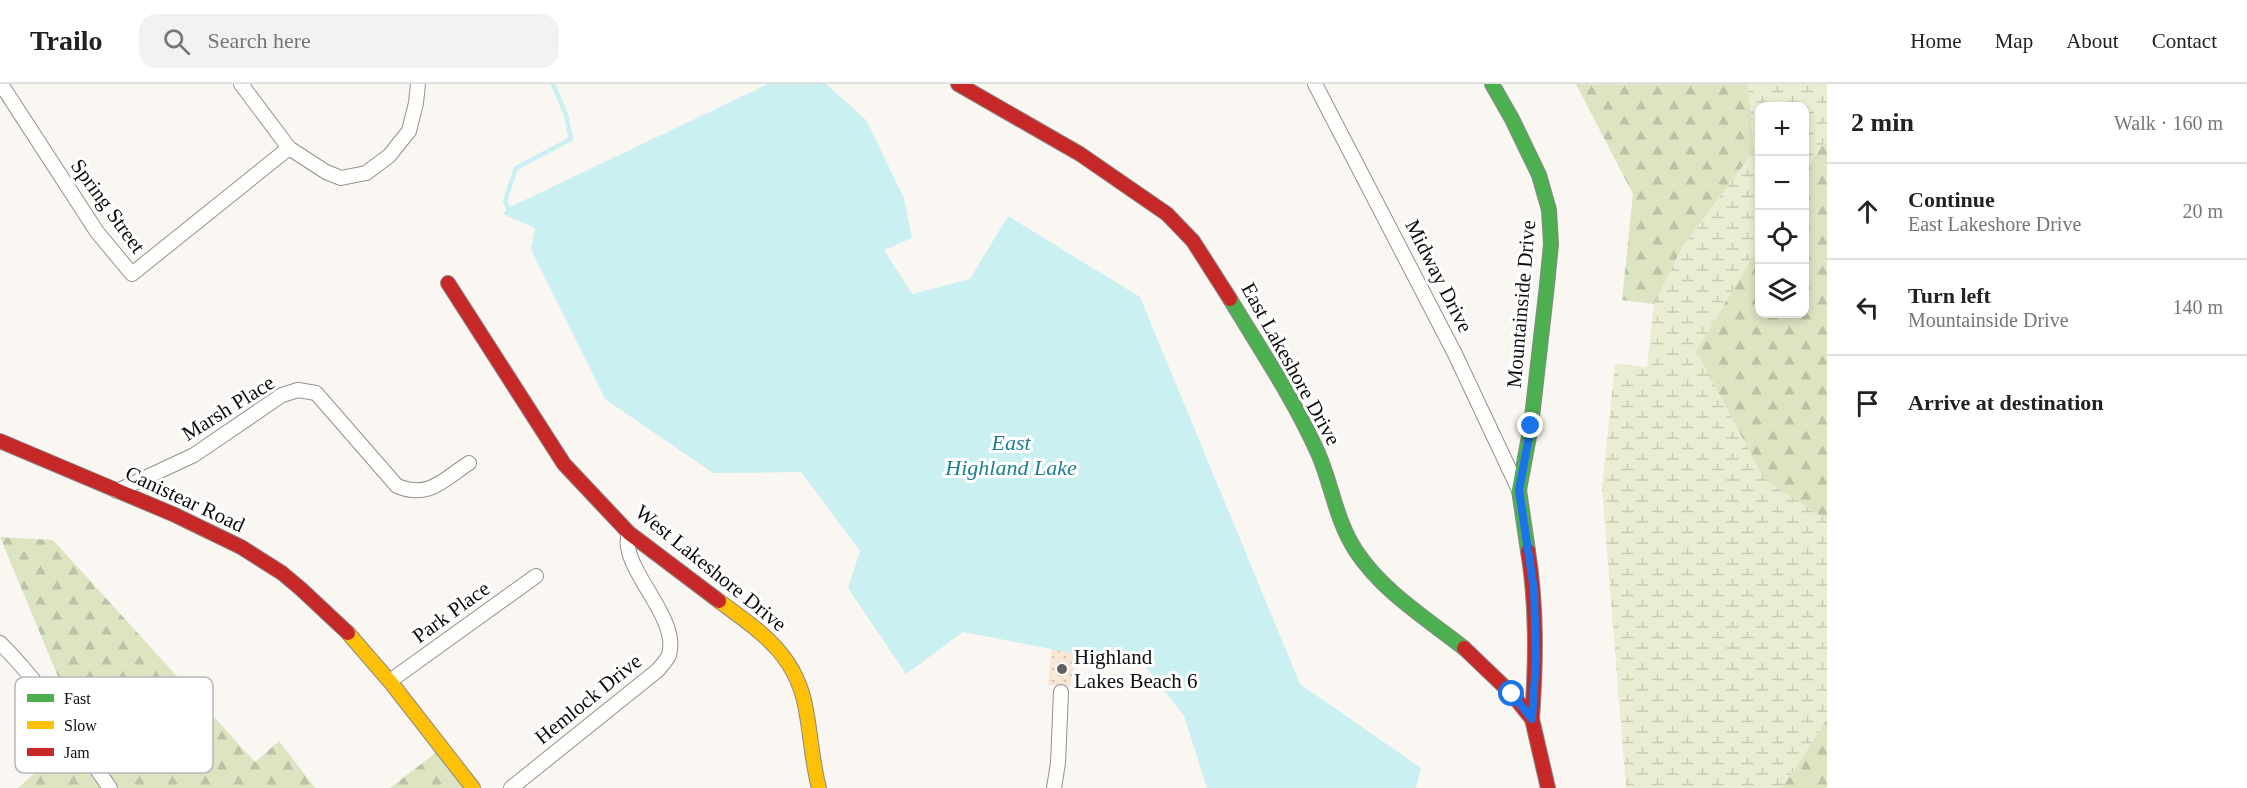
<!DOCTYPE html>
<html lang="en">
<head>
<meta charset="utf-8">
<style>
	:root { --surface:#fff; --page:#f2f2f2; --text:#222; --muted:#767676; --line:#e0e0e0 }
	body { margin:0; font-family:Georgia,serif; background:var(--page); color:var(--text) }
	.controls { position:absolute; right:18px; top:18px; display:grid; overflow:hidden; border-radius:12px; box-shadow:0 3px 9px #0003 }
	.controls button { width:54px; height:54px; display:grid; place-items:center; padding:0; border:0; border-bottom:2px solid var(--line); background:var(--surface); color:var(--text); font:30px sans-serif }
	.stop { position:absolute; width:18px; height:18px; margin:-14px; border:4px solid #1a73e8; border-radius:50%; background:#fff }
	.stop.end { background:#1a73e8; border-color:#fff; box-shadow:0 2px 6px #0008 }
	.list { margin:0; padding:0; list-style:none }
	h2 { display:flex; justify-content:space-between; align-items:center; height:78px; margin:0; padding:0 24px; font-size:26px }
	h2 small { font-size:20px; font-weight:400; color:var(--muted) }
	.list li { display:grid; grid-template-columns:39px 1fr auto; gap:18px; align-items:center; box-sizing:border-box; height:96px; padding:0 24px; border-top:2px solid var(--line) }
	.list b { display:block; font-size:22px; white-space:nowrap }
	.list p { margin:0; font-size:20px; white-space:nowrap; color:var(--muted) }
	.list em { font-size:20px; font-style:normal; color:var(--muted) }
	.icon { flex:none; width:33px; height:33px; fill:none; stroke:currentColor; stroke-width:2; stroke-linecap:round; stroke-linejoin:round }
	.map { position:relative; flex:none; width:1827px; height:704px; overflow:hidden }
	header { display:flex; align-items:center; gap:36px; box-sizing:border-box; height:84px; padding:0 30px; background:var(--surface); border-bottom:2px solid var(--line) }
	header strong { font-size:28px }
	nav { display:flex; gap:33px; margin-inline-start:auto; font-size:21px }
	.search { width:420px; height:54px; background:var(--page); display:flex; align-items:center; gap:15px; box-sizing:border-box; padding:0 21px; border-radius:18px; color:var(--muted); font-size:22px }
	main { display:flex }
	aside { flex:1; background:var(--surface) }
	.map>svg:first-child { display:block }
	.forest { fill:url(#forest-firs) }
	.wetland { fill:url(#wetland-marsh) }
	.sand { fill:url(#sand-dots) }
	.water { fill:#caf0f2 }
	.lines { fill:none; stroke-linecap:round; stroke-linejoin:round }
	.stream { stroke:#caf0f2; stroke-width:4.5 }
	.street-casing { stroke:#949290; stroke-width:16 }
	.fast-casing { stroke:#8a8987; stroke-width:16 }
	.slow-casing { stroke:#8a8987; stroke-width:16 }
	.jam-casing { stroke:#8a8987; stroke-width:16 }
	.street { stroke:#fefefd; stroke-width:14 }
	.fast { stroke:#4caf50; stroke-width:14 }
	.slow { stroke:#ffc107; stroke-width:14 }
	.jam { stroke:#c62828; stroke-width:14 }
	.route { stroke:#1a73e8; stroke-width:8 }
	.poi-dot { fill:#605f5d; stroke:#fff; stroke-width:2 }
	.labels { text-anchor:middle; stroke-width:6; stroke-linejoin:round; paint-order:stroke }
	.street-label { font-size:21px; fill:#0d0d0d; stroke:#fff }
	.poi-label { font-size:21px; fill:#0d0d0d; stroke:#fff; text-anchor:start }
	.water-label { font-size:22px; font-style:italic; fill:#1d7f91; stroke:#fff }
	.key { fill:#fff; stroke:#b6b6b6; stroke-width:1.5 }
	.key-label { font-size:16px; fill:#0d0d0d }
</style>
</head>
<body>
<header>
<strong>Trailo</strong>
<div class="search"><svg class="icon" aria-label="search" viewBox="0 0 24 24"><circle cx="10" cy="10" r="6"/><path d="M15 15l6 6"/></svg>Search here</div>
<nav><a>Home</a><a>Map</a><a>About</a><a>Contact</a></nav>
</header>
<main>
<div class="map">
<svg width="1827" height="704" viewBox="0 0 1827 704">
	<defs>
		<pattern id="forest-firs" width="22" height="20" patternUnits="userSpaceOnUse" patternTransform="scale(1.5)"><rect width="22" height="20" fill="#dde4c2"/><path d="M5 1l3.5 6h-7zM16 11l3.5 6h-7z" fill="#bcc2a6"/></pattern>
		<pattern id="wetland-marsh" width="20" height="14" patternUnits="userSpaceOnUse" patternTransform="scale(1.5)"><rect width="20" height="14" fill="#ebedd3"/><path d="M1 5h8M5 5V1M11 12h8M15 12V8" fill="none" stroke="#c8cab4"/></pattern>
		<pattern id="sand-dots" width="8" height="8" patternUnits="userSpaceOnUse" patternTransform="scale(1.5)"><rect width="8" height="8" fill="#f8e7d5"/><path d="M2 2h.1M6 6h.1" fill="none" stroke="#d3c5b6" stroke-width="1.8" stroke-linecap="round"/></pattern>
	</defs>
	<rect width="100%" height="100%" fill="#faf6f2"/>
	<g class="forest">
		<polygon points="1576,0 1748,0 1754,67 1682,164 1654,220 1622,216 1633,110"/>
		<polygon points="1827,58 1827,436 1765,397 1696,267 1759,162 1760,230 1804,230 1805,88 1822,60"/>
		<polygon points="0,453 53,456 255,678 279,657 315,704 18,704 81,648"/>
		<polygon points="1827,635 1827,704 1782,704"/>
		<polygon points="442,664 470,704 390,704"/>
	</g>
	<polygon class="wetland" points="1748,0 1827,0 1827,58 1822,60 1805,88 1804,22 1760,22 1759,162 1696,267 1765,396 1827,436 1827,635 1782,704 1626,704 1602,404 1615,280 1647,283 1654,220 1682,164 1754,67"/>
	<polygon class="sand" points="1052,565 1077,570 1070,603 1048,601"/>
	<polygon class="water" points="768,0 826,0 866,36 904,114 912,154 884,166 912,210 970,195 1008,132 1140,213 1300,600 1421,684 1416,704 1207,704 1184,632 1146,583 963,548 906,590 848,504 860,467 801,388 713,389 605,315 531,165 535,144 503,130 508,124"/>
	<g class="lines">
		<polyline class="stream" points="508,124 505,117 516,84 571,55 566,31 553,0"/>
		<g class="street-casing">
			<g id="street">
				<polyline points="1,0 97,148 132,190 289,64"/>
				<polyline points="241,0 289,64 326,88 341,94 366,89 389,72 409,47 416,19 418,0"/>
				<polyline points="1315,0 1455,270 1519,406"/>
				<path d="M 117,407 L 194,371 L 282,311 L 298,306 L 316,309 L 397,402 C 429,415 443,396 469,379"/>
				<path d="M 0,559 C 43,601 75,655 110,704"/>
				<polyline points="390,597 536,492"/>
				<path d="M 511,704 L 658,586 C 662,581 667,576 669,571 C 679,537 633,496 628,463 C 627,459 628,453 629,449"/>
				<polyline points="1054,704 1058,679 1061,608"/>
			</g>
		</g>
		<g class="fast-casing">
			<g id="fast">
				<polyline points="1492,0 1512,35 1539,91 1549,126 1551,160 1547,201 1531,342 1519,406 1528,467"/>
				<path d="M 1230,215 C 1260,265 1294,315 1318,369 C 1332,401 1336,437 1356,467 C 1382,507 1427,535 1464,564"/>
			</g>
		</g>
		<g class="slow-casing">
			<g id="slow">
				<path d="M 719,517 C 761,548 797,571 806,626 C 811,652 812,678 819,704"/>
				<polyline points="348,549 392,600 473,704"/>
			</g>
		</g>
		<g class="jam-casing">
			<g id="jam">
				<polyline points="958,0 1080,70 1167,130 1193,157 1230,215"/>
				<polyline points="448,199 564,380 629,449 719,517"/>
				<polyline points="0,357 175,431 241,463 282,489 301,505 348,549"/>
				<path d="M 1528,467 C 1537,523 1536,578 1532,635"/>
				<polyline points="1464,564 1512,610 1532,635 1548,704"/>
			</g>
		</g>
		<use href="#street" class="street"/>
		<use href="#fast" class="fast"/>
		<use href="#slow" class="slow"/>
		<use href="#jam" class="jam"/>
	</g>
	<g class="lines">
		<polyline class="route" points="1512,610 1532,635 1536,575 1534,506 1519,406 1531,342"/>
	</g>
	<circle class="poi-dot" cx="1062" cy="585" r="6"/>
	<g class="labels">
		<g class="street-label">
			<text transform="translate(108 122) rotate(54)" y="7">Spring Street</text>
			<text transform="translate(1439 192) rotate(63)" y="7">Midway Drive</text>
			<text transform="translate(1521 220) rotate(-85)" y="7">Mountainside Drive</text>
			<text transform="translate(1291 280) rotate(61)" y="7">East Lakeshore Drive</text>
			<text transform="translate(228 324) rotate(-32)" y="7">Marsh Place</text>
			<text transform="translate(185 415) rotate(25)" y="7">Canistear Road</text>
			<text transform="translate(711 484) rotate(39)" y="7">West Lakeshore Drive</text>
			<text transform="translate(451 528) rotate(-36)" y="7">Park Place</text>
			<text transform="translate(588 615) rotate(-39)" y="7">Hemlock Drive</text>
		</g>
		<g class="poi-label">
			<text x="1074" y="580">Highland<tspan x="1074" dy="24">Lakes Beach 6</tspan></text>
		</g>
		<g class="water-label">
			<text x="1011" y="366">East<tspan x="1011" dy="25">Highland Lake</tspan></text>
		</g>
	</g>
	<rect x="15" y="593" width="198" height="96" rx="9" class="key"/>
	<rect x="27" y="610" width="27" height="8" fill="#4caf50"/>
	<rect x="27" y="637" width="27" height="8" fill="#ffc107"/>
	<rect x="27" y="664" width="27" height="8" fill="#c62828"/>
	<g class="key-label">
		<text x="64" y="620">Fast</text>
		<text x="64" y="647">Slow</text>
		<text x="64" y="674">Jam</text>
	</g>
</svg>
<div class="controls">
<button>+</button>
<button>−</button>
<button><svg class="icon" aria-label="locate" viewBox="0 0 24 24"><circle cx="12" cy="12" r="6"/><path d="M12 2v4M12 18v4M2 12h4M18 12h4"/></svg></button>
<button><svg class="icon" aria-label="layers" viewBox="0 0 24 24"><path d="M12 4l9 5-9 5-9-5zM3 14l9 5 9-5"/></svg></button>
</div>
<div class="stop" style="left:1512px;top:610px"></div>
<div class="stop end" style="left:1531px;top:342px"></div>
</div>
<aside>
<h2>2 min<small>Walk · 160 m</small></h2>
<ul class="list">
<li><svg class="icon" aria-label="ahead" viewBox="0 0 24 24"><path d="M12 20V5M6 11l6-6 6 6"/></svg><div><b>Continue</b><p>East Lakeshore Drive</p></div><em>20 m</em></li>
<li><svg class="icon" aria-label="left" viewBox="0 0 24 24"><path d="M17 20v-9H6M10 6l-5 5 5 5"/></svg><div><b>Turn left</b><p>Mountainside Drive</p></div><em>140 m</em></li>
<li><svg class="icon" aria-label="arrive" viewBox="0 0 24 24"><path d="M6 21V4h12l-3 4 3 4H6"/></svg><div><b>Arrive at destination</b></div></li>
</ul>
</aside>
</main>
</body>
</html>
